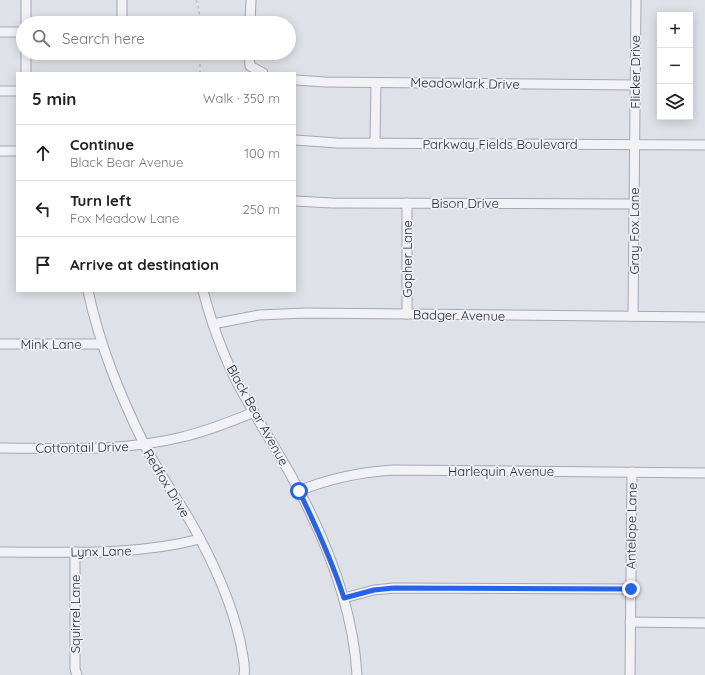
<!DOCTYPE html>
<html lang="en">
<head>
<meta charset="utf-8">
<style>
	:root { --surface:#fff; --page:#f6f6f6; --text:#202124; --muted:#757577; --line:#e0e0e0 }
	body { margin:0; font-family:Quicksand,sans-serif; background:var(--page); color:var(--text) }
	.controls { position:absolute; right:12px; top:12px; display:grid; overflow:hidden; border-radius:0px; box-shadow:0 2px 10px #0003 }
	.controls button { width:36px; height:36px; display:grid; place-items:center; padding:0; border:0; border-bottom:1px solid var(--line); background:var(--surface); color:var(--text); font:20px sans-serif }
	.stop { position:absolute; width:12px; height:12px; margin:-9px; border:3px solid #2563eb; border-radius:50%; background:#fff }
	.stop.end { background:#2563eb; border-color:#fff; box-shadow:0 1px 4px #0008 }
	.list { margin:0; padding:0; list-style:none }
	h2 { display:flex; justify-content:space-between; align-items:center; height:52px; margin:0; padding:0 16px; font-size:17px }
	h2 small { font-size:13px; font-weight:400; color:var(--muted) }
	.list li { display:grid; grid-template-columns:26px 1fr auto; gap:12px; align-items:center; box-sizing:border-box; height:56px; padding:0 16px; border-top:1px solid var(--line) }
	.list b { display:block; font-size:15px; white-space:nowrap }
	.list p { margin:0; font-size:13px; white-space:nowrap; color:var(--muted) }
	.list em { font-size:13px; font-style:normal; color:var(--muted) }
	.icon { flex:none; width:22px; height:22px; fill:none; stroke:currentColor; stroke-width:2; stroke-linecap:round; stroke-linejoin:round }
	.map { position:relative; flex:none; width:705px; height:675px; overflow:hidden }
	.search { position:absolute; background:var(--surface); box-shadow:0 2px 10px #0003; left:16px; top:16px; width:280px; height:44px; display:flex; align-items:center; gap:10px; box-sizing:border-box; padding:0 14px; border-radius:22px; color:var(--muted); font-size:15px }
	.panel { position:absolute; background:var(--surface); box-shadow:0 2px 10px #0003; left:16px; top:72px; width:280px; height:220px; border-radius:0px }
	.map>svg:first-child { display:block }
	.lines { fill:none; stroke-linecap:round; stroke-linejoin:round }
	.minor-casing { stroke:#a5a7b2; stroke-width:11 }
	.path { stroke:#bebfc6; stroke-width:1.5; stroke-dasharray:3 3; stroke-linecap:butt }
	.minor { stroke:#f2f2f6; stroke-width:9 }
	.route { stroke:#2563eb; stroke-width:5 }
	.labels { text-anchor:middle; stroke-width:3.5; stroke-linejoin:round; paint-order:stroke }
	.street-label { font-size:13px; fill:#292c3e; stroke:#eff0f5 }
</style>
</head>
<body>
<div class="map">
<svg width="705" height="675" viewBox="0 0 705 675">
	<rect width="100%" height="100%" fill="#dfe1e8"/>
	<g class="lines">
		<g class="minor-casing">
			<g id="minor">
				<polyline points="26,23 26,0"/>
				<polyline points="122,23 122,0"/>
				<polyline points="250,23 251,0"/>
				<polyline points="0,32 23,32"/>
				<polyline points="249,53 250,66 263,73"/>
				<polyline points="26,73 26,53"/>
				<polyline points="295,80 325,82 635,85"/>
				<polyline points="0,91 17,91"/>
				<polyline points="295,140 337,143 705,145"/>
				<polyline points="375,143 376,83"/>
				<polyline points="0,151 17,151"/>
				<polyline points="295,201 332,203 634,204"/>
				<path d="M 88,291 C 100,346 119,393 144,444 C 157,470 174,494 189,519 C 211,557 232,603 241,645 C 242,654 246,666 244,675"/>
				<path d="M 203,291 C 213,328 226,364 245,397 C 259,422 274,446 288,470 C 323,532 353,604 357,675"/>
				<polyline points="407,314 407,203"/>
				<polyline points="633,316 636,0"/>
				<polyline points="213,324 259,315 305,313 705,317"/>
				<polyline points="0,344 102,344"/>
				<path d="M 0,448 C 61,448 122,452 182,437 C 207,431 230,422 254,412"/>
				<path d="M 299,491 C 330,478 361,472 394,470 L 705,473"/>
				<path d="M 0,552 C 67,552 134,556 200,539"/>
				<polyline points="75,552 75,669 77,675"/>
				<polyline points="344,598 374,590 394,588 631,589"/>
				<polyline points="630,622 705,623"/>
				<polyline points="630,675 632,472"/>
			</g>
		</g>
		<g class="path">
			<polyline points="196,0 199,9 200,23"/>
			<polyline points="200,73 200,53"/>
		</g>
		<use href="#minor" class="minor"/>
	</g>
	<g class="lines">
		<path class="route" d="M 299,491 C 316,526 332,561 344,598 L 374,590 L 394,588 L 631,589"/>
	</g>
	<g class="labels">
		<g class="street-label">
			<text transform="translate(635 72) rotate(-90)" y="5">Flicker Drive</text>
			<text transform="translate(465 83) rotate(1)" y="5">Meadowlark Drive</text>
			<text x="500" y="149">Parkway Fields Boulevard</text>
			<text x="465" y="208">Bison Drive</text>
			<text transform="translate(634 231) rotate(-90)" y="5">Gray Fox Lane</text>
			<text transform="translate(407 259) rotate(-90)" y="5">Gopher Lane</text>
			<text transform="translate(459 315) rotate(1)" y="5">Badger Avenue</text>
			<text x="51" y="349">Mink Lane</text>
			<text transform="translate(258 415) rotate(61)" y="5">Black Bear Avenue</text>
			<text transform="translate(82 447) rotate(-1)" y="5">Cottontail Drive</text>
			<text x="501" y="476">Harlequin Avenue</text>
			<text transform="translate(167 483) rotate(59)" y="5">Redfox Drive</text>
			<text transform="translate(631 526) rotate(-89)" y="5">Antelope Lane</text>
			<text transform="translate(101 551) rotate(-1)" y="5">Lynx Lane</text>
			<text transform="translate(75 614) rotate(-90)" y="5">Squirrel Lane</text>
		</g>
	</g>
</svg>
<div class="controls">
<button>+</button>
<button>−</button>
<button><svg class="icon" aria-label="layers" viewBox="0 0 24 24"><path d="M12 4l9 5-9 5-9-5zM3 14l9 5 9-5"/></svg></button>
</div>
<div class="stop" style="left:299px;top:491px"></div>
<div class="stop end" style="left:631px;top:589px"></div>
<div class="search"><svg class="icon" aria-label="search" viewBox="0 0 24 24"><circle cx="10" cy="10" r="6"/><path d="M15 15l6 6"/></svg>Search here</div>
<section class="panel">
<h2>5 min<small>Walk · 350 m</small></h2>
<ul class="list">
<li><svg class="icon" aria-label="ahead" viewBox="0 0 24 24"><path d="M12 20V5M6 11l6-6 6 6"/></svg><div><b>Continue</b><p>Black Bear Avenue</p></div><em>100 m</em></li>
<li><svg class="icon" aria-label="left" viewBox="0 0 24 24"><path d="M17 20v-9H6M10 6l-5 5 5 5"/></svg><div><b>Turn left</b><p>Fox Meadow Lane</p></div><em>250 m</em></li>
<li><svg class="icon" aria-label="arrive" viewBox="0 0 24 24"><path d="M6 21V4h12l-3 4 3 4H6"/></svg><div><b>Arrive at destination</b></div></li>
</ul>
</section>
</div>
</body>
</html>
